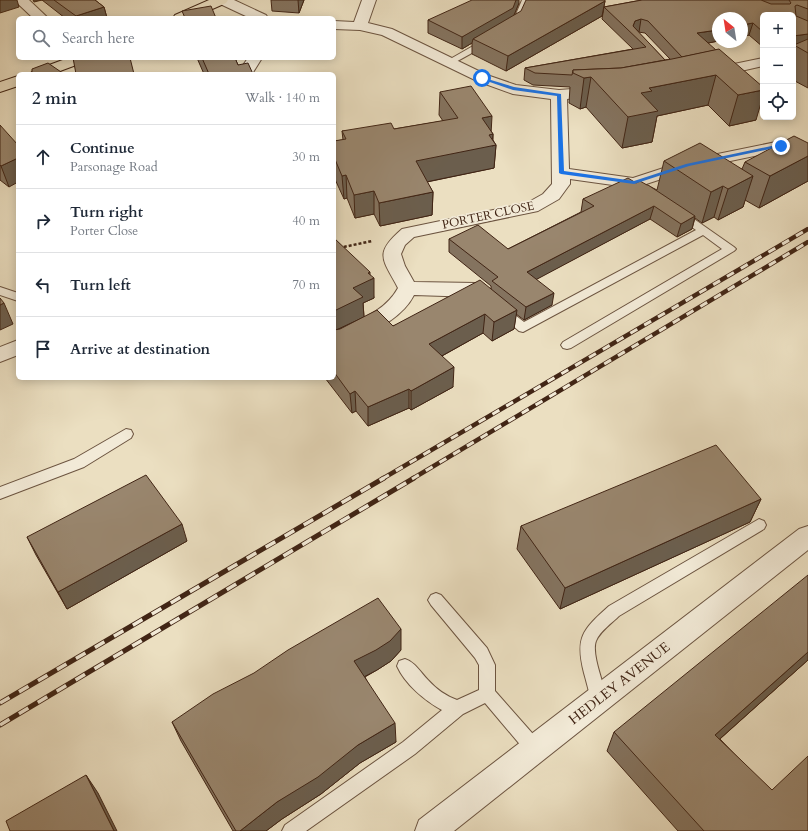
<!DOCTYPE html>
<html lang="en">
<head>
<meta charset="utf-8">
<style>
	:root { --surface:#fff; --page:#f2f2f3; --text:#1f2937; --muted:#747a83; --line:#e0e1e3 }
	body { margin:0; font-family:Cardo,serif; background:var(--page); color:var(--text) }
	.controls { position:absolute; right:12px; top:12px; display:grid; overflow:hidden; border-radius:6px; box-shadow:0 2px 10px #0003 }
	.controls button { width:36px; height:36px; display:grid; place-items:center; padding:0; border:0; border-bottom:1px solid var(--line); background:var(--surface); color:var(--text); font:20px sans-serif }
	.compass { position:absolute; left:712px; top:12px; width:36px; height:36px; border-radius:50%; background:var(--surface); box-shadow:0 2px 10px #0003; rotate:330deg }
	.stop { position:absolute; width:12px; height:12px; margin:-9px; border:3px solid #1a73e8; border-radius:50%; background:#fff }
	.stop.end { background:#1a73e8; border-color:#fff; box-shadow:0 1px 4px #0008 }
	.list { margin:0; padding:0; list-style:none }
	h2 { display:flex; justify-content:space-between; align-items:center; height:52px; margin:0; padding:0 16px; font-size:17px }
	h2 small { font-size:13px; font-weight:400; color:var(--muted) }
	.list li { display:grid; grid-template-columns:26px 1fr auto; gap:12px; align-items:center; box-sizing:border-box; height:64px; padding:0 16px; border-top:1px solid var(--line) }
	.list b { display:block; font-size:15px; white-space:nowrap }
	.list p { margin:0; font-size:13px; white-space:nowrap; color:var(--muted) }
	.list em { font-size:13px; font-style:normal; color:var(--muted) }
	.icon { flex:none; width:22px; height:22px; fill:none; stroke:currentColor; stroke-width:2; stroke-linecap:round; stroke-linejoin:round }
	.map { position:relative; flex:none; width:808px; height:831px; overflow:hidden }
	.search { position:absolute; background:var(--surface); box-shadow:0 2px 10px #0003; left:16px; top:16px; width:320px; height:44px; display:flex; align-items:center; gap:10px; box-sizing:border-box; padding:0 14px; border-radius:6px; color:var(--muted); font-size:15px }
	.panel { position:absolute; background:var(--surface); box-shadow:0 2px 10px #0003; left:16px; top:72px; width:320px; height:308px; border-radius:6px }
	.map>svg:first-child { display:block }
	.lines { fill:none; stroke-linecap:round; stroke-linejoin:round }
	.service-casing { stroke:#6c5440; stroke-width:2 }
	.minor-casing { stroke:#6c5440; stroke-width:2 }
	.primary-casing { stroke:#412515; stroke-width:2 }
	.path { stroke:#412515; stroke-width:2.5; stroke-dasharray:3 2; stroke-linecap:butt }
	.service { fill:#f2ead7; fill-rule:evenodd }
	.minor { fill:#f2ead7; fill-rule:evenodd }
	.primary { fill:#ebdfc1; fill-rule:evenodd }
	.rail-far1-casing { stroke:#412515; stroke-width:4.5 }
	.rail-casing { stroke:#412515; stroke-width:5 }
	.rail-far1 { stroke:#f2ead7; stroke-width:3; stroke-dasharray:8; stroke-linecap:butt }
	.rail { stroke:#f2ead7; stroke-width:3.5; stroke-dasharray:11; stroke-linecap:butt }
	.wall { fill:#84735f; stroke:#412515; fill-rule:evenodd }
	.shaded-wall { fill:#6b5e4d; stroke:#412515 }
	.building { fill:#99866e; stroke:#412515 }
	.route { fill:#1a73e8 }
	.labels { text-anchor:middle; stroke-width:3.5; stroke-linejoin:round; paint-order:stroke }
	.street-label { font-size:12px; fill:#412515; stroke:#f2ead7 }
	.near-street-label { font-size:14px; fill:#412515; stroke:#f2ead7 }
</style>
</head>
<body>
<div class="map">
<svg width="808" height="831" viewBox="0 0 808 831">
	<rect width="100%" height="100%" fill="#ebdfc1"/>
	<filter id="stains"><feTurbulence type="fractalNoise" baseFrequency=".005" numOctaves="4"/><feColorMatrix values="0 0 0 0 .2 0 0 0 0 .09 0 0 0 0 .02 0 0 0 .5 -.17"/></filter>
	<radialGradient id="worn" r=".72"><stop offset=".6" stop-color="#630" stop-opacity="0"/><stop offset="1" stop-color="#630" stop-opacity=".3"/></radialGradient>
	<g class="lines">
		<g class="service-casing">
			<g id="service">
				<polygon points="522,0 530,0 522,20 515,27 509,27 508,25 514,19"/>
				<polygon points="487,38 491,41 490,43 452,64 449,65 445,62"/>
				<polygon points="680,211 684,212 734,247 736,249 734,251 571,348 567,349 563,348 561,345 563,342 722,249 703,235 523,332 519,331 496,311 498,308 506,308 524,322 696,230 676,216 675,214 676,212"/>
				<polygon points="0,287 18,293 18,301 0,295"/>
				<polygon points="126,429 131,430 133,434 131,438 84,467 0,499 0,487 74,459"/>
				<path d="M 759,519 L 764,521 L 766,525 L 764,529 L 619,616 C 612,623 600,631 596,641 C 591,653 604,685 607,698 L 605,703 L 599,706 L 593,703 C 589,694 587,683 584,673 C 575,638 582,630 609,606 Z"/>
				<path d="M 436,593 L 441,595 L 487,648 L 495,665 L 495,691 L 540,742 L 542,748 L 540,754 L 534,756 L 528,754 L 485,703 L 463,714 L 415,754 L 306,831 L 282,831 L 285,825 L 403,742 L 442,710 C 425,701 405,684 397,666 L 399,661 L 405,659 C 415,662 421,673 428,680 C 436,689 446,696 457,700 L 479,690 L 479,665 L 475,658 L 431,605 L 428,600 L 431,595 Z"/>
			</g>
		</g>
		<g class="minor-casing">
			<g id="minor">
				<polygon points="14,0 29,0 48,18 33,18"/>
				<polygon points="216,0 234,0 266,15 268,18 250,18 218,3"/>
				<path d="M 362,0 L 376,0 L 368,23 L 392,29 L 487,75 L 516,85 L 559,90 L 599,87 L 604,89 L 607,92 L 604,95 L 567,99 L 569,169 L 633,178 L 688,160 L 781,141 L 787,142 L 808,154 L 808,166 L 802,165 L 779,151 L 692,169 L 634,188 L 570,179 L 570,184 L 567,188 L 559,199 L 538,211 L 414,237 L 405,245 L 401,254 L 405,266 L 414,282 L 476,283 L 483,285 L 486,290 L 483,295 L 476,297 L 414,295 C 400,322 367,333 341,347 L 334,349 L 334,333 C 357,321 385,312 398,288 C 383,259 373,254 402,229 L 527,203 L 543,194 L 552,184 L 551,99 L 513,94 L 477,81 L 382,35 L 360,30 L 334,29 L 334,21 L 354,22 Z"/>
				<polygon points="248,58 262,58 252,74 242,74 239,71"/>
				<polygon points="763,58 763,66 710,78 705,76 702,73 705,70"/>
				<polygon points="18,340 18,355 0,362 0,347"/>
				<polygon points="808,526 808,550 454,831 415,831 419,820 799,529"/>
			</g>
		</g>
		<g class="primary-casing">
			<g id="primary">
				<polygon points="209,0 228,0 226,3 192,18 173,18 175,15"/>
				<polygon points="68,58 89,58 87,61 52,74 30,74 33,71"/>
				<polygon points="18,76 18,86 0,92 0,82"/>
			</g>
		</g>
		<polyline class="path" points="334,249 372,241"/>
		<use href="#service" class="service"/>
		<use href="#minor" class="minor"/>
		<use href="#primary" class="primary"/>
		<g class="rail-far1-casing">
			<g id="rail-far1">
				<polyline points="382,479 808,229"/>
				<polyline points="412,479 808,242"/>
			</g>
		</g>
		<g class="rail-casing">
			<g id="rail">
				<polyline points="0,703 384,478"/>
				<polyline points="0,725 414,478"/>
			</g>
		</g>
		<use href="#rail-far1" class="rail-far1"/>
		<use href="#rail" class="rail"/>
	</g>
	<g class="wall">
		<polygon points="42,0 95,0 104,7 107,18 65,18"/>
		<polygon points="271,0 304,0 299,13 272,11"/>
		<path d="M 642,0 L 808,0 L 808,88 L 793,80 L 793,15 L 763,15 L 763,47 L 749,35 L 708,43 L 756,120 L 729,126 L 708,105 L 657,116 L 652,142 L 622,148 L 586,107 L 580,109 L 569,103 L 570,87 L 533,85 L 524,80 L 525,68 L 633,49 L 602,19 L 604,7 ZM 638,32 L 645,33 L 670,59 L 665,60 Z"/>
		<polygon points="605,1 602,16 506,71 472,54 472,43 462,49 428,33 428,20 519,3 514,15"/>
		<polygon points="197,58 235,58 238,65 253,74 204,74"/>
		<polygon points="440,92 491,131 493,134 493,140 496,145 494,168 427,182 433,192 432,215 380,226 374,214 355,218 347,198 344,199 334,177 334,141 343,140 342,131 394,129 443,121 439,115"/>
		<polygon points="0,125 9,187 0,180"/>
		<polygon points="664,161 742,169 745,162 808,181 759,208 745,200 743,207 718,220 714,217 702,223 695,218 692,229 677,237 650,219 536,279 552,305 524,320 516,314 514,329 492,341 483,333 442,356 453,387 411,410 409,408 368,426 356,411 352,413 325,378 334,378 334,238 370,275 374,298 363,303 364,317 338,329 393,326 491,289 491,286 449,252 449,239 508,249 581,212 583,199 636,183 647,185 657,190"/>
		<polygon points="761,499 750,522 560,609 517,549 521,526"/>
		<polygon points="27,537 187,541 67,609 36,555"/>
		<polygon points="401,650 391,661 377,670 365,677 396,742 360,763 321,794 282,819 266,831 233,831 181,741 172,722"/>
		<polygon points="808,660 720,739 808,831 678,831 607,751 614,732"/>
	</g>
	<g class="shaded-wall">
		<polygon points="0,0 17,0 19,7 0,13"/>
		<polygon points="33,0 42,0 34,2"/>
		<polygon points="298,0 304,0 299,13"/>
		<polygon points="516,0 519,0 519,3 512,20 473,39 472,43 462,49 462,37"/>
		<polygon points="605,1 602,16 506,71 508,56"/>
		<polygon points="104,7 107,18 76,18 76,16"/>
		<polygon points="641,19 639,32 633,26 635,21"/>
		<polygon points="753,23 749,35 742,37 742,25"/>
		<polygon points="718,30 718,41 694,46 697,33"/>
		<polygon points="808,34 808,45 794,45 793,48 793,36"/>
		<polygon points="716,75 708,105 657,116 652,142 622,148 628,117 641,93 649,88"/>
		<polygon points="591,77 586,107 580,109 584,78"/>
		<polygon points="763,90 763,96 756,120 729,126 738,95"/>
		<polygon points="492,116 491,134 493,134 492,146 496,145 494,168 416,184 416,161 482,118"/>
		<polygon points="808,156 808,181 759,208 770,176"/>
		<polygon points="18,158 18,182 9,187 1,166"/>
		<polygon points="346,175 347,198 344,199 342,176"/>
		<polygon points="753,176 743,207 718,220 728,189"/>
		<polygon points="723,186 714,217 702,223 711,192"/>
		<polygon points="374,191 374,214 355,218 354,195"/>
		<polygon points="433,192 432,215 380,226 379,203"/>
		<polygon points="654,206 650,219 526,285 527,272"/>
		<polygon points="695,216 692,229 677,237 681,224"/>
		<polygon points="370,272 370,280 374,278 374,298 363,303 364,317 334,331 334,311 353,288"/>
		<polygon points="554,293 552,305 524,320 526,307"/>
		<polygon points="4,303 13,324 0,330 0,305"/>
		<polygon points="517,310 514,329 492,341 494,322"/>
		<polygon points="485,314 483,333 429,363 429,344"/>
		<polygon points="454,367 453,387 411,410 411,391"/>
		<polygon points="409,389 409,408 368,426 368,407"/>
		<polygon points="355,391 356,411 352,413 350,394"/>
		<polygon points="761,499 750,522 560,609 565,588"/>
		<polygon points="182,524 187,541 67,609 58,592"/>
		<polygon points="401,629 401,650 391,661 377,670 356,681 354,661"/>
		<polygon points="808,652 808,660 704,753 715,735"/>
		<polygon points="395,723 396,742 360,763 321,794 282,819 266,831 240,831 277,802 358,745"/>
		<polygon points="86,775 98,793 117,831 114,831"/>
	</g>
	<g class="building">
		<polygon points="54,0 95,0 104,7 76,16"/>
		<polygon points="472,0 516,0 513,8 462,37 428,20"/>
		<polygon points="526,0 605,0 605,1 508,56 473,39 521,11"/>
		<polygon points="642,0 761,0 771,4 790,4 791,3 789,0 808,0 808,9 797,5 795,6 796,16 808,21 808,34 793,36 793,15 763,15 763,32 753,23 742,25 742,18 718,18 718,30 697,33 716,50 682,57 648,21 641,19 635,21 633,26 665,60 621,68 573,70 572,75 535,73 525,68 646,47 604,7"/>
		<polygon points="211,6 216,18 185,18 182,11"/>
		<polygon points="808,39 808,53 794,45"/>
		<polygon points="719,49 763,87 763,90 738,95 716,75 649,88 652,91 641,93 658,111 628,117 591,77 584,78 573,73 573,70 621,68 672,59"/>
		<polygon points="73,58 130,58 134,74 76,74"/>
		<polygon points="202,58 235,58 238,65 248,63 253,74 209,74"/>
		<polygon points="48,63 64,74 32,74 32,69"/>
		<polygon points="471,86 492,116 482,118 493,134 489,135 496,145 416,161 433,192 379,203 374,191 354,195 346,175 342,176 334,157 334,141 346,139 342,131 391,123 394,129 458,118 440,92"/>
		<polygon points="0,125 18,145 18,158 1,166 0,165"/>
		<polygon points="794,136 808,143 808,156 770,176 745,162"/>
		<polygon points="700,143 753,176 728,189 723,186 711,192 664,161"/>
		<polygon points="628,178 636,183 640,181 647,185 648,185 695,216 681,224 654,206 527,272 554,293 526,307 492,281 498,277 449,239 478,225 508,249 594,206 583,199"/>
		<polygon points="334,238 370,272 368,273 374,278 353,288 363,297 334,311"/>
		<polygon points="480,280 517,310 494,322 485,314 429,344 454,367 411,391 409,389 368,407 355,391 350,394 334,372 334,330 340,329 377,310 393,326"/>
		<polygon points="0,298 4,303 0,305"/>
		<polygon points="716,445 761,499 565,588 521,526"/>
		<polygon points="146,475 182,524 58,592 27,537"/>
		<polygon points="808,575 808,652 715,735 772,790 808,756 808,831 704,831 614,732"/>
		<polygon points="378,598 401,629 390,641 376,650 354,661 395,723 358,745 318,777 277,802 240,831 236,831 172,722 213,694 254,673 288,650"/>
		<polygon points="86,775 114,831 10,831 6,821"/>
	</g>
	<polygon class="route" points="481,77 514,87 561,94 564,171 634,181 686,164 781,144 784,146 689,166 634,184 561,174 559,173 557,96 513,90 481,79"/>
	<g class="labels">
		<g class="street-label">
			<text transform="translate(488 215) rotate(-12)" y="4">PORTER CLOSE</text>
		</g>
		<g class="near-street-label">
			<text transform="translate(619 683) rotate(-38)" y="5">HEDLEY AVENUE</text>
		</g>
	</g>
	<rect width="100%" height="100%" filter="url(#stains)"/>
	<rect width="100%" height="100%" fill="url(#worn)"/>
</svg>
<div class="controls">
<button>+</button>
<button>−</button>
<button><svg class="icon" aria-label="locate" viewBox="0 0 24 24"><circle cx="12" cy="12" r="6"/><path d="M12 2v4M12 18v4M2 12h4M18 12h4"/></svg></button>
</div>
<svg class="compass" viewBox="-18 -18 36 36"><path d="M0-13l5 13h-10z" fill="#e53935"/><path d="M0 13l5-13h-10z" fill="#747a83"/></svg>
<div class="stop" style="left:482px;top:78px"></div>
<div class="stop end" style="left:781px;top:146px"></div>
<div class="search"><svg class="icon" aria-label="search" viewBox="0 0 24 24"><circle cx="10" cy="10" r="6"/><path d="M15 15l6 6"/></svg>Search here</div>
<section class="panel">
<h2>2 min<small>Walk · 140 m</small></h2>
<ul class="list">
<li><svg class="icon" aria-label="ahead" viewBox="0 0 24 24"><path d="M12 20V5M6 11l6-6 6 6"/></svg><div><b>Continue</b><p>Parsonage Road</p></div><em>30 m</em></li>
<li><svg class="icon" aria-label="right" viewBox="0 0 24 24"><path d="M7 20v-9h11M14 6l5 5-5 5"/></svg><div><b>Turn right</b><p>Porter Close</p></div><em>40 m</em></li>
<li><svg class="icon" aria-label="left" viewBox="0 0 24 24"><path d="M17 20v-9H6M10 6l-5 5 5 5"/></svg><div><b>Turn left</b></div><em>70 m</em></li>
<li><svg class="icon" aria-label="arrive" viewBox="0 0 24 24"><path d="M6 21V4h12l-3 4 3 4H6"/></svg><div><b>Arrive at destination</b></div></li>
</ul>
</section>
</div>
</body>
</html>
